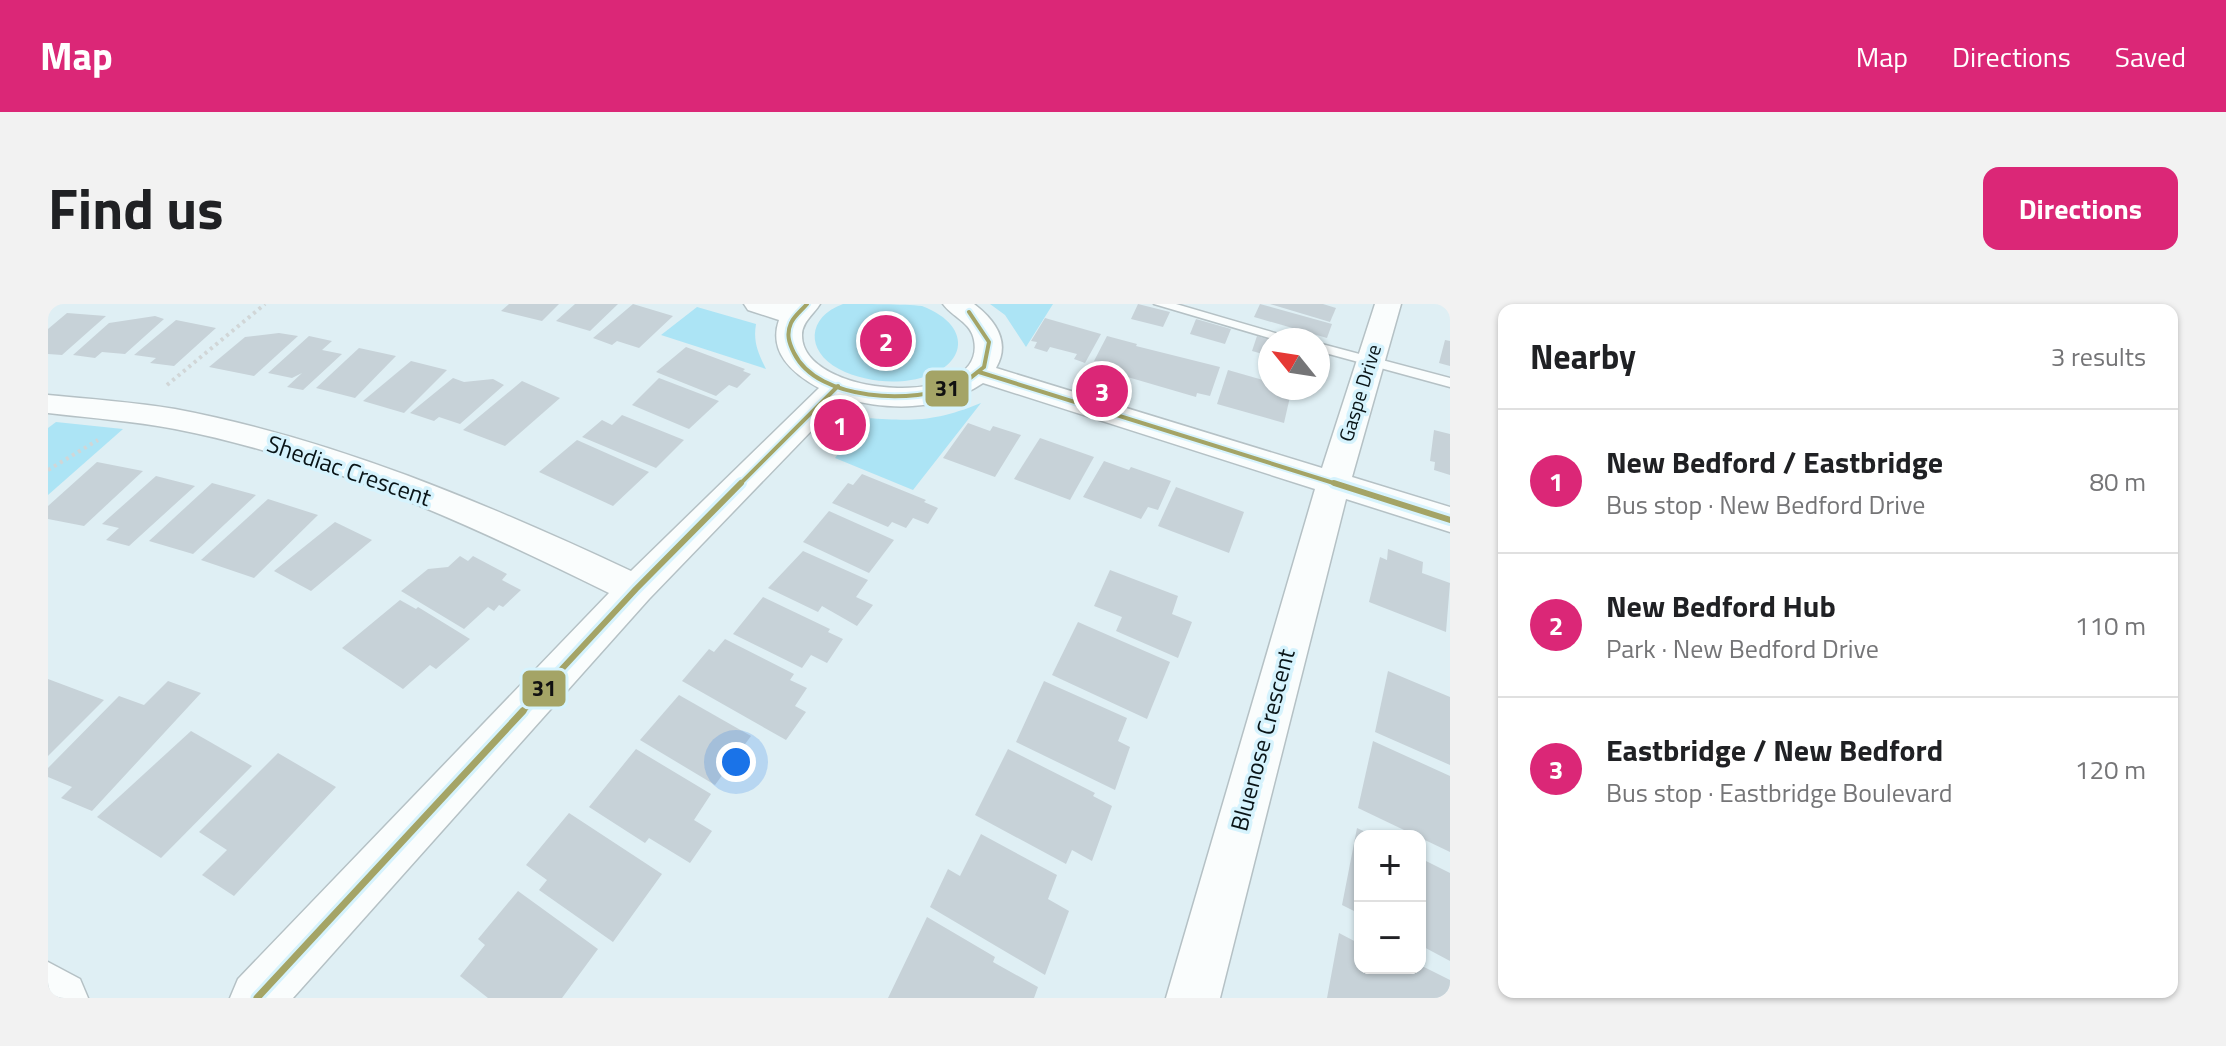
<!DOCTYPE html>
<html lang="en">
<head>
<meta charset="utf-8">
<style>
	:root { --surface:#fff; --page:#f2f2f2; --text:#202124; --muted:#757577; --line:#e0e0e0; --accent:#db2777 }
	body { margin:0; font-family:"Titillium Web",sans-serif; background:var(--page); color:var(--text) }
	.controls { position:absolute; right:24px; bottom:24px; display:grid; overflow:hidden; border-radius:16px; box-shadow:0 2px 6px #0004 }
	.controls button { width:72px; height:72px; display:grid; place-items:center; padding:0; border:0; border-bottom:2px solid var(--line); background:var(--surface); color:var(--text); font:40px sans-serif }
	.compass { position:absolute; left:1210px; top:24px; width:72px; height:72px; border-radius:50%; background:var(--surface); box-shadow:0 2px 6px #0004; rotate:300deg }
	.you { position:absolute; left:688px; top:458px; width:28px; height:28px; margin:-20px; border:6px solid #fff; border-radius:50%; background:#1a73e8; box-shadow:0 0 0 12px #1a73e833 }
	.badge { display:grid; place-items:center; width:52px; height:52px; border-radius:50%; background:var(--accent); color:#fff; font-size:26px; font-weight:700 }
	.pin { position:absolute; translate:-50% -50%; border:4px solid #fff; box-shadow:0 2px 8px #0006 }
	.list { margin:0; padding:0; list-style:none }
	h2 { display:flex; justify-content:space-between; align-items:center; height:104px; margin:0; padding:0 32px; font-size:34px }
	h2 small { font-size:26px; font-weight:400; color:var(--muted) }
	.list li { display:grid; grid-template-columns:52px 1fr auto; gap:24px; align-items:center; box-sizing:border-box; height:144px; padding:0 32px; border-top:2px solid var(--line) }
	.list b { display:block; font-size:30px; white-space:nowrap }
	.list p { margin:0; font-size:26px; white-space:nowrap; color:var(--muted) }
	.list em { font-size:26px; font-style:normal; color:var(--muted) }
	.map { position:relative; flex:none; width:1402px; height:694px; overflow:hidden; border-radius:16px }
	header { display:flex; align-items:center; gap:48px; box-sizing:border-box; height:112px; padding:0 40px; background:var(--accent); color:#fff }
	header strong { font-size:38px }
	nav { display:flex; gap:44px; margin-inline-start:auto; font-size:28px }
	.intro { display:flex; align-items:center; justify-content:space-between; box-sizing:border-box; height:192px; padding:0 48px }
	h1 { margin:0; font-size:56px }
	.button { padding:20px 36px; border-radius:16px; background:var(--accent); color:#fff; font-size:28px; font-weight:700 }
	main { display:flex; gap:48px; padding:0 48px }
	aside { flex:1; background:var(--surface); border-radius:16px; box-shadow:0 2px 6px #0004 }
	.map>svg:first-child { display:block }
	.green { fill:#ace4f5 }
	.building { fill:#c7d2d8 }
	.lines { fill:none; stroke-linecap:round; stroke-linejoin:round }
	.lane-casing { stroke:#b5c1c5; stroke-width:3 }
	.street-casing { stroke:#b5c1c5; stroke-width:3 }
	.path { stroke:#d1d6d7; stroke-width:4; stroke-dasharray:3 4; stroke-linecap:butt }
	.lane { fill:#fafdfd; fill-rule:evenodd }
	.street { fill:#fafdfd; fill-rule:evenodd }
	.bus-1-far2-casing { stroke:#d6f3fd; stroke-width:8 }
	.bus-1-far1-casing { stroke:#d6f3fd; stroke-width:12 }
	.bus-1-casing { stroke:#d6f3fd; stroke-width:13 }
	.bus-1-far2 { stroke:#a4a466; stroke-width:4 }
	.bus-1-far1 { stroke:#a4a466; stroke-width:6 }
	.bus-1 { stroke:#a4a466; stroke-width:7 }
	.labels { text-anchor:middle; stroke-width:7; stroke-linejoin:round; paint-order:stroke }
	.far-street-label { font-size:20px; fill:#091417; stroke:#d6f3fd }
	.street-label { font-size:24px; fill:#091417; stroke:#d6f3fd }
	.line-badge { stroke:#d6f3fd; stroke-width:3 }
	.pale-badge-label { font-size:22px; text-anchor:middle; font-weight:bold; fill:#111 }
</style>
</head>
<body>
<header>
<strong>Map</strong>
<nav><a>Map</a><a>Directions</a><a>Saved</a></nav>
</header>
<div class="intro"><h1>Find us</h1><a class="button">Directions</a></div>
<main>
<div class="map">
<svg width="1402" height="694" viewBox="0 0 1402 694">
	<rect width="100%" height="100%" fill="#dfeff4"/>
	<g class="green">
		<path d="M 795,0 C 816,0 856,0 874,2 C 929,23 918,68 863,76 C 840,80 812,76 791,65 C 757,47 759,13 795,0 Z"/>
		<polygon points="942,0 1005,0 978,43 957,11"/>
		<path d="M 649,3 L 708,20 C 705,38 710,49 718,65 L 613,31 Z"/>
		<path d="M 933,99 L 865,186 L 787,154 L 818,114 C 867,117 886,118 933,99 Z"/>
		<polygon points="8,118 75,125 0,191 0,124"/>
	</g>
	<g class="building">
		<polygon points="461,0 511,0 494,17 453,7"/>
		<polygon points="527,0 570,0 542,27 508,17"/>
		<polygon points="585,0 625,12 591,44 569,37 564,41 545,34"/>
		<polygon points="1090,0 1122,8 1115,23 1083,15"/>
		<polygon points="1212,0 1284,20 1279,34 1206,13"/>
		<polygon points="1222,0 1275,0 1288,4 1282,18"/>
		<polygon points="19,9 58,12 14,51 0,50 0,25"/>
		<polygon points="107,12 116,15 77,50 54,48 47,54 25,51 61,19"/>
		<polygon points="997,14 1053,30 1037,59 1026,55 1029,50 1002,43 999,48 986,44 989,38 983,37"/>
		<polygon points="1148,15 1183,25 1177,40 1142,30"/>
		<polygon points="128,16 168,24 126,62 102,59 108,54 86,51"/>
		<polygon points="231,29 250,32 206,72 161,63 197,33"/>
		<polygon points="261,32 284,37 274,46 294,50 255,86 239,83 254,69 244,74 220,69"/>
		<polygon points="1059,32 1089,40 1088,42 1172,63 1162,92 1149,89 1148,93 1059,67 1062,61 1046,57"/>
		<polygon points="1209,32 1222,36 1222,52 1204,47"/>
		<polygon points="1397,36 1402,37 1402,62 1391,59"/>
		<polygon points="638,43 697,65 695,67 703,70 689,84 681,81 668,92 608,68"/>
		<polygon points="311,44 348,52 307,94 268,84"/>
		<polygon points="363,57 399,66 356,109 315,97"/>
		<polygon points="1180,66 1222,78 1222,84 1244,84 1236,119 1169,100"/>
		<polygon points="405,74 416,78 445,75 456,81 412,120 391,113 386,117 362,109"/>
		<polygon points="611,74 671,97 641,125 584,101"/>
		<polygon points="474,77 512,94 457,142 415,126"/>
		<polygon points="574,111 636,136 608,164 534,133 554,116 564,121"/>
		<polygon points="920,119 942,127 945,122 973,131 947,173 895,154"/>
		<polygon points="1386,126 1402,130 1402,171 1386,166 1387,158 1382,157"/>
		<polygon points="992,134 1046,153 1022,196 966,175"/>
		<polygon points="529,136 601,168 565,202 491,168"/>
		<polygon points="1056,157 1081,166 1083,163 1123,177 1110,206 1100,203 1093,215 1035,193"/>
		<polygon points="49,158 95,167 36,222 0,215 0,202"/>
		<polygon points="814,170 878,196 876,198 890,204 880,220 865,214 858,224 844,218 840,223 784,199 800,179 805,181"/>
		<polygon points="108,172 147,182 81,242 58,236 71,224 54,220"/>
		<polygon points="164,179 208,191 145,250 101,237"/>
		<polygon points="1128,183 1196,208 1181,249 1110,222"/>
		<polygon points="220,195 270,211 206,274 153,256"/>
		<polygon points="781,207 846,236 821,269 755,238"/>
		<polygon points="287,218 324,236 263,287 226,267"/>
		<polygon points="1340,245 1375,258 1374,269 1402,279 1398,328 1321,298 1332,253 1339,256"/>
		<polygon points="755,247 820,276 808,293 825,301 809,322 774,302 770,308 720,284"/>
		<polygon points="412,252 420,257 425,252 459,270 454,276 473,286 455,303 451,301 446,307 440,303 416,325 353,287 380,265 400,263"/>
		<polygon points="1062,266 1130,292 1124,310 1144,318 1130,354 1068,327 1074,313 1046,302"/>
		<polygon points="715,293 782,325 780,328 795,335 779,359 763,351 754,364 685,330"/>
		<polygon points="352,296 368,305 370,303 422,335 388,365 382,361 355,385 294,344"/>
		<polygon points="1030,318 1122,358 1099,415 1004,371"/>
		<polygon points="677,335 746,370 742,376 759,384 747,402 758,408 738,436 634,377 661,345 666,348"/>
		<polygon points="1340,367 1402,393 1402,461 1327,428"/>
		<polygon points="0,375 56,396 0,452"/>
		<polygon points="120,377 153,389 44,507 13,494 24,483 0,473 0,464 71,392 96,401"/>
		<polygon points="996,377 1079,414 1070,437 1082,443 1067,486 968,438"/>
		<polygon points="631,391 703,432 667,481 592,436"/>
		<polygon points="143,427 204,462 113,554 49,513"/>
		<polygon points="1325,437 1402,472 1402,548 1310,504"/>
		<polygon points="588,445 663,490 646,516 664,527 642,559 601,534 597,539 541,503"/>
		<polygon points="960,445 1047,489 1045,492 1064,502 1044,557 1024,546 1018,560 927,511"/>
		<polygon points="230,449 288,483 186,592 154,571 179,546 151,528"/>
		<polygon points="521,509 614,570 565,638 491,586 499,576 478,561"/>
		<polygon points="1309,524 1326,532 1312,532 1312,610 1294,601"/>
		<polygon points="933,530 1009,571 1000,595 1021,607 997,671 882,603 900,565 912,572"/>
		<polygon points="1372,554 1402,569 1402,657 1372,641"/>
		<polygon points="470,587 550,645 514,694 440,694 412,672 437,641 430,635"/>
		<polygon points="879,613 947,653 945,658 990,683 986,694 840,694"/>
		<polygon points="1291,629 1312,640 1312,664 1372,664 1372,661 1402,676 1402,694 1279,694"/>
	</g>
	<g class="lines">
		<g class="lane-casing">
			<g id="lane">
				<polygon points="1106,0 1128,0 1251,36 1228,36"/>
				<polygon points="1270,39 1402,74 1402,83 1270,47"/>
			</g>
		</g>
		<g class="street-casing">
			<g id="street">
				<path d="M 696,0 L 772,0 C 766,10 754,18 754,31 C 753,94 940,107 926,36 C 923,18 904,13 895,0 L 926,0 C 947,16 963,38 948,64 L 1274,164 L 1327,0 L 1353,0 L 1304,173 L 1402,203 L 1402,228 L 1298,195 L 1172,694 L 1118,694 L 1267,185 L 935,79 C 894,107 842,107 795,94 L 601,295 L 245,694 L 182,694 L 190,675 L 561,289 C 423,221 280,155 127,125 C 85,117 43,114 0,109 L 0,91 C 42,95 85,98 127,105 C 286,135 437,199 583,267 L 771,84 C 744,69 720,48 731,16 L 700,6 Z"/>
				<polygon points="0,658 32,675 40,694 0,694"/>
			</g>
		</g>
		<g class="path">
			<polyline points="119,81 217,0"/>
			<polyline points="0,166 50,136"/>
		</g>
		<use href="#lane" class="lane"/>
		<use href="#street" class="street"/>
		<g class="bus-1-far2-casing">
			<g id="bus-1-far2">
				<path d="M 759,0 C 754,6 746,12 743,19 C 738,30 741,39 746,49 C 770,98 866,100 911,81 C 920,77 928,69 936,63 L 941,38 L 921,8"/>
				<polyline points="931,68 1292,181"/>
				<polyline points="691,181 790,82"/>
			</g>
		</g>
		<g class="bus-1-far1-casing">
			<g id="bus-1-far1">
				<polyline points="1286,179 1402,216"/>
				<polyline points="473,409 588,285 693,179"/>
			</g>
		</g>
		<g class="bus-1-casing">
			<polyline id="bus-1" points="209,694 475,407"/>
		</g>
		<use href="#bus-1-far2" class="bus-1-far2"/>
		<use href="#bus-1-far1" class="bus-1-far1"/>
		<use href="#bus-1" class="bus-1"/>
	</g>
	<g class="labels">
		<g class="far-street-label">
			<text transform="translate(1312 89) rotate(-73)" y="7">Gaspe Drive</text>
		</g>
		<g class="street-label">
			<text transform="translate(301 167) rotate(19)" y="8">Shediac Crescent</text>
			<text transform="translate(1215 436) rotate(-75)" y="8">Bluenose Crescent</text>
		</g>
	</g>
	<g class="line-badge">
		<rect x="876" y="65" width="46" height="39" rx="8" fill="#a4a466"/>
		<rect x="473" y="365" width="46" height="39" rx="8" fill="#a4a466"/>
	</g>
	<g class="pale-badge-label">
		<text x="899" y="92">31</text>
		<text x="496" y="392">31</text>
	</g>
</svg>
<div class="controls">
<button>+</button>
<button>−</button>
</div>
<svg class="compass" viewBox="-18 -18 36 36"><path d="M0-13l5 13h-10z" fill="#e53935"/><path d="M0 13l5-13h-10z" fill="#757577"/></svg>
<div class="you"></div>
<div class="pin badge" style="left:792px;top:121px">1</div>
<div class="pin badge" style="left:838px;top:37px">2</div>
<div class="pin badge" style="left:1054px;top:87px">3</div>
</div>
<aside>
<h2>Nearby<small>3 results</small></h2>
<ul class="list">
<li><span class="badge">1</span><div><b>New Bedford / Eastbridge</b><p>Bus stop · New Bedford Drive</p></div><em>80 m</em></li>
<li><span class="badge">2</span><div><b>New Bedford Hub</b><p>Park · New Bedford Drive</p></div><em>110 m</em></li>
<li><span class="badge">3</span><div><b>Eastbridge / New Bedford</b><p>Bus stop · Eastbridge Boulevard</p></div><em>120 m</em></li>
</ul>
</aside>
</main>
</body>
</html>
